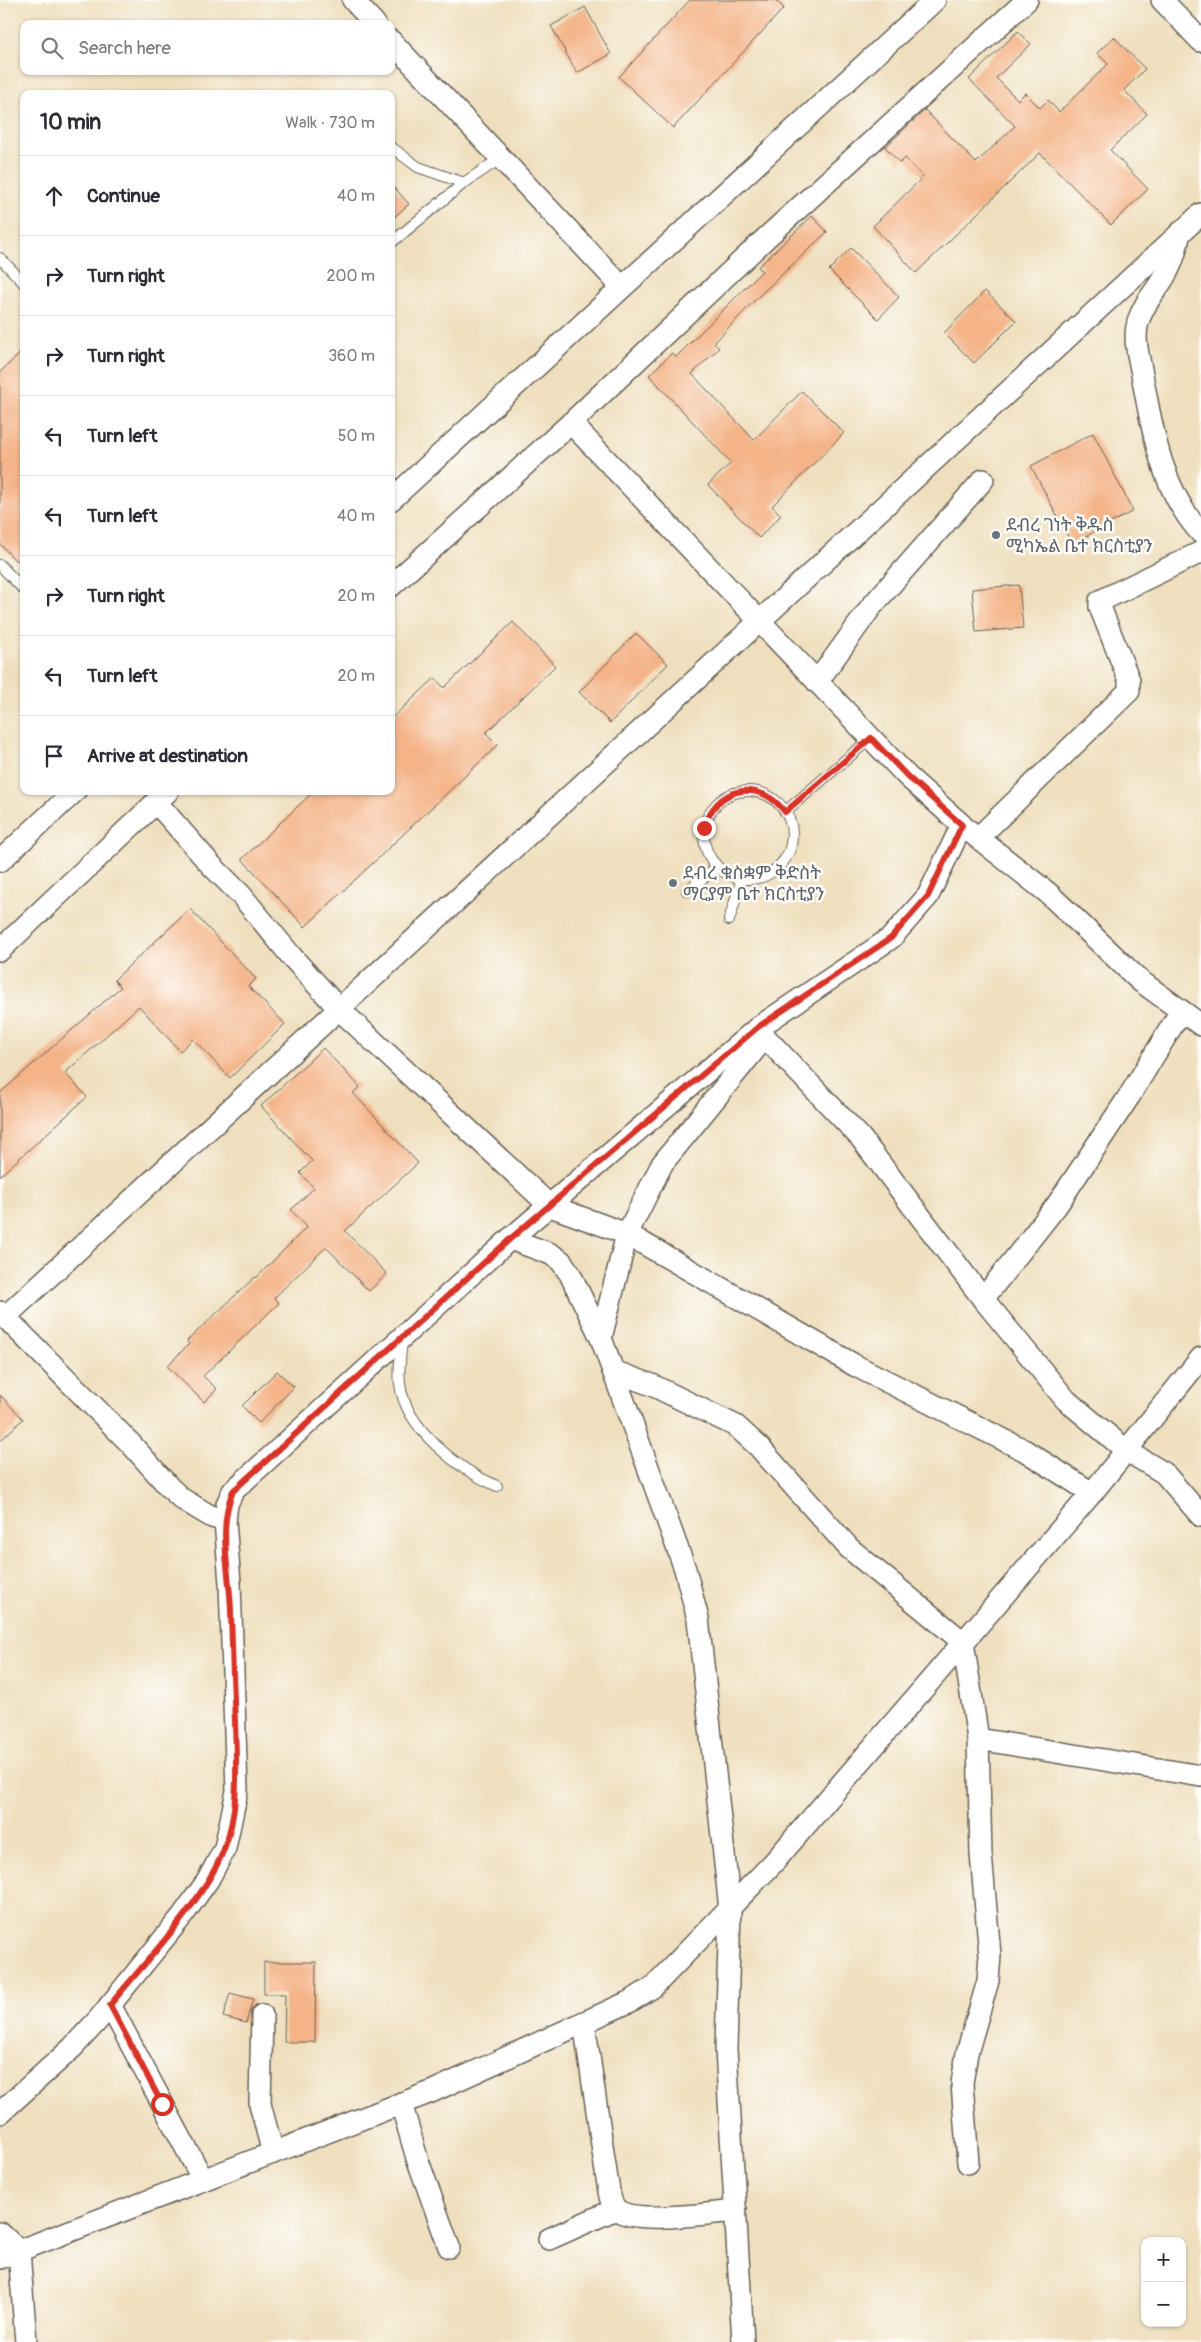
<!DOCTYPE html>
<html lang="en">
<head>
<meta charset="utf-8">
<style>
	:root { --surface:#fff; --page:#f7f7f7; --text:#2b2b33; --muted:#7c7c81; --line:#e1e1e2 }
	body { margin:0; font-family:Pangolin,"Noto Sans Ethiopic",sans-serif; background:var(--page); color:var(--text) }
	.controls { position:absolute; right:15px; bottom:15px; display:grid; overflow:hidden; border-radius:10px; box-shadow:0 1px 4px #0004 }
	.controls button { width:45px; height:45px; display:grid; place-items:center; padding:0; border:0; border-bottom:1px solid var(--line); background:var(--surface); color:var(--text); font:25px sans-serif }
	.stop { position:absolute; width:15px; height:15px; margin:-11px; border:4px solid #d93025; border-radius:50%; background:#fff }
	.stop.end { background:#d93025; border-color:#fff; box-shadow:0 1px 5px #0008 }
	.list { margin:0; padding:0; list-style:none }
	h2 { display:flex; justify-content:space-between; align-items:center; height:65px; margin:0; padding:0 20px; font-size:21px }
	h2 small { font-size:16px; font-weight:400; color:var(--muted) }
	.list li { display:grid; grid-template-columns:32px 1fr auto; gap:15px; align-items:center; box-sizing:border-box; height:80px; padding:0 20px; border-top:1px solid var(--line) }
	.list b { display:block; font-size:19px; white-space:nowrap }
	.list em { font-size:16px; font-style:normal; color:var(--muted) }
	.icon { flex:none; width:28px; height:28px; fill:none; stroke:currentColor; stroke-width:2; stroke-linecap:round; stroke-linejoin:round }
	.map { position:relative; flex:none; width:1201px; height:2342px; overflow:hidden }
	.search { position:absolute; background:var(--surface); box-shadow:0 1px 4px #0004; left:20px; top:20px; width:375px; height:55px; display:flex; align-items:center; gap:12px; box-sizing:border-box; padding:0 18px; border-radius:10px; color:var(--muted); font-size:19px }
	.panel { position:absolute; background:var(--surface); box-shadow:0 1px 4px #0004; left:20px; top:90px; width:375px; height:705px; border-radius:10px }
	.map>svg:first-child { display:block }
	.building { fill:#f4b488 }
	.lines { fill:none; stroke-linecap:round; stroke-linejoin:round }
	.service-casing { stroke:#666055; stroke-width:12 }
	.minor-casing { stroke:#666055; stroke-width:24 }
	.service { stroke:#fff; stroke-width:10 }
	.minor { stroke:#fff; stroke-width:21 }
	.route { stroke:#d93025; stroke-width:6 }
	.worship-dot { fill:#6b7280; stroke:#fdfcf7; stroke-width:2 }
	.labels { text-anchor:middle; stroke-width:5; stroke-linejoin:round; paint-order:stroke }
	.worship-label { font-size:18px; fill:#5b616d; stroke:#fdfcf7; text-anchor:start }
</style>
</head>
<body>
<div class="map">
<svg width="1201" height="2342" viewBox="0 0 1201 2342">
	<rect width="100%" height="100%" fill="#fdfcf7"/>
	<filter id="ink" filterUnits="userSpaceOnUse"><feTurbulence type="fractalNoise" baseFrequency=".02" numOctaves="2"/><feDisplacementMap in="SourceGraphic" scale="10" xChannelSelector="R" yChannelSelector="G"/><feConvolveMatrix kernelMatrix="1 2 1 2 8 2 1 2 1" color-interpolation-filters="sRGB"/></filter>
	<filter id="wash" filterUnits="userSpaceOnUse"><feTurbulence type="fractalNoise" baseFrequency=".0096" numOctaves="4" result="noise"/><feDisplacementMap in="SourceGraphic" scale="20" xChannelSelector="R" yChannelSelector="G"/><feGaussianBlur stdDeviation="1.12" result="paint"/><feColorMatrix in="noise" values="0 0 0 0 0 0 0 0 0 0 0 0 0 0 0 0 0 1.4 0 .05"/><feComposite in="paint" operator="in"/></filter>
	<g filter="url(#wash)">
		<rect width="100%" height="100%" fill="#efdfbe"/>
		<g id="blocks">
			<g class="building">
				<polygon points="690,0 775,0 784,8 673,128 619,77"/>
				<polygon points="585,7 611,54 577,73 551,26"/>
				<polygon points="1018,31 1031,44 996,78 1018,100 1025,93 1040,108 1048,100 1059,112 1108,64 1097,53 1114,37 1145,69 1124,90 1147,114 1110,150 1148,189 1111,225 1040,153 916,273 873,226 923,177 905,158 900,163 885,147 925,110 976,163 1015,126 969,79"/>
				<polygon points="391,184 409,204 391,220"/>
				<polygon points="812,216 827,232 755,300 714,343 719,348 692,374 754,440 802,391 844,433 772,506 781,515 759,538 708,485 731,463 649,375 672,353 676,357 762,271 758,267"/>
				<polygon points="851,248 899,297 878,319 829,270"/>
				<polygon points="985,291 1016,321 974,363 944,333"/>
				<polygon points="24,350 24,554 16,561 0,544 0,372"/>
				<polygon points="1093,433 1133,511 1072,544 1031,466"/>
				<polygon points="1019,585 1023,628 976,632 972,589"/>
				<polygon points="513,622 555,666 486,733 498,745 305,927 242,859 314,791 391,791 391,719 435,678 444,688"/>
				<polygon points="636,633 668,664 610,723 579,692"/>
				<polygon points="190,909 256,979 248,986 285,1024 230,1078 193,1039 180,1051 139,1006 65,1073 87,1097 0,1176 0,1093 121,987 114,980"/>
				<polygon points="323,1048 360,1087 353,1093 418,1163 345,1231 387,1274 369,1291 326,1247 274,1298 279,1303 203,1376 217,1389 204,1402 167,1366 189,1344 187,1341 255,1277 256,1278 307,1227 291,1210 314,1188 300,1173 312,1161 261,1106"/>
				<polygon points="277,1371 294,1387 259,1423 242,1406"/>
				<polygon points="0,1395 23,1419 0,1441"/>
				<polygon points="264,1962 316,1962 315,2042 284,2042 285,1994 264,1994"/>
				<polygon points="230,1993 253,1999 246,2023 223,2017"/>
			</g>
		</g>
	</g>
	<g filter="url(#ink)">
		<use href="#blocks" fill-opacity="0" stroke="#666055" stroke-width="1"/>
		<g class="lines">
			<g class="service-casing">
				<g id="service">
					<polyline points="391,147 418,167 464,183"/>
					<polyline points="391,243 464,183 501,158"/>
					<polyline points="0,258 24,283"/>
					<polyline points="0,565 24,590"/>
					<circle cx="748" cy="835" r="44"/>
					<polyline points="785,812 871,738"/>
					<polyline points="687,891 717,867"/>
					<polyline points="729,920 742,879"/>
					<path d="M 402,1339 C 401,1353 398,1370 400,1384 C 405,1428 459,1470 497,1486"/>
				</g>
			</g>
			<g class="minor-casing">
				<g id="minor">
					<polyline points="353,0 375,24"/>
					<polyline points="1162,0 1201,41"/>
					<polyline points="391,41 621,286"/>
					<path d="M 1180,233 C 1177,244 1175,256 1170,266 C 1162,286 1144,300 1138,322 C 1133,338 1139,358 1142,374 C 1152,430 1162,491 1201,533"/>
					<polyline points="391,500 935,0"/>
					<polyline points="391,586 571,423 767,237 1027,0"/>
					<polyline points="817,682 871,607 983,480"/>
					<polyline points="156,802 211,865 241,895 292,957 339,1009 550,1206 627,1234 601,1338"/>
					<polyline points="968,830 1048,893 1139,980 1201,1025"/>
					<polyline points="978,838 1129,691 1129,680 1100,607 1100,601 1201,552"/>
					<polyline points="0,861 75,791"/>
					<polyline points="0,950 168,791"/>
					<polyline points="759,1027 765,1037 860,1137 983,1299 1066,1400 1127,1451 1164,1473 1201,1516"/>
					<polyline points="765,1037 662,1164 627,1234 856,1366 1024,1450 1092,1493"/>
					<polyline points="510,1239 551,1254 561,1261 570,1274 601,1338 685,1569 698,1619 730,1909 726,2049 743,2342"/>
					<polyline points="983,1299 1057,1205 1130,1095 1181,1011"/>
					<polyline points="0,1312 131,1444 170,1488 182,1499 212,1517 225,1521"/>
					<polyline points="6,1316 1201,214"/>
					<polyline points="613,1371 652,1385 736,1426 759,1447 849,1548 963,1642 978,1739 981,1854 990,1955 988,1981 967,2053 962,2083 968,2163"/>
					<polyline points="978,1739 1201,1776"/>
					<polyline points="110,2005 203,2180"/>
					<polyline points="262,2015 260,2104 273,2153"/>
					<path d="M 584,2022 L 607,2179 C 609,2188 609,2202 616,2209 C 633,2225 711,2213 736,2211"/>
					<polyline points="401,2103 417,2158 449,2247"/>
					<polyline points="0,2113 72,2048 98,2020 183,1915 208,1880 225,1848 237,1791 230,1583 225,1521 227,1504 233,1491 510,1239 759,1027 891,938 928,896 962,825 908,777 571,423"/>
					<polyline points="0,2233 19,2251 26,2342"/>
					<polyline points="549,2239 616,2209"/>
					<polyline points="0,2258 431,2092 631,2001 653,1987 774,1862 1092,1493 1201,1358"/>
				</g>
			</g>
			<use href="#service" class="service"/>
			<use href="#minor" class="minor"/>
		</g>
	</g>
	<g class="lines" filter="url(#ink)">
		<path class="route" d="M 162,2104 L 110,2005 C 146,1961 204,1901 224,1849 C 240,1808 236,1764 235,1721 C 233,1685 232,1648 231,1611 C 230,1572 217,1528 233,1491 L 510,1239 L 758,1027 L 891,938 L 928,896 L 962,825 L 908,777 L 871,738 L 785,812 C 759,777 715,787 704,828"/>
	</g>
	<g class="worship-dot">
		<circle cx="996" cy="535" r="5"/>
		<circle cx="673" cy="883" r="5"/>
	</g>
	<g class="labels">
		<g class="worship-label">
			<text x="1006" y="531">ደብረ ገነት ቅዱስ<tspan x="1006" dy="21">ሚካኤል ቤተ ክርስቲያን</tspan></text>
			<text x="683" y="879">ደብረ ቁስቋም ቅድስት<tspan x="683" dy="21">ማርያም ቤተ ክርስቲያን</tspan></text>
		</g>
	</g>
</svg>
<div class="controls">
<button>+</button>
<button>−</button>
</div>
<div class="stop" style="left:162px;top:2104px"></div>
<div class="stop end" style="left:704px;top:828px"></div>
<div class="search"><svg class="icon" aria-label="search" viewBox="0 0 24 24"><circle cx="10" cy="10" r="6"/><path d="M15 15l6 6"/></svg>Search here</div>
<section class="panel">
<h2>10 min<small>Walk · 730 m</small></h2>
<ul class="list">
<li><svg class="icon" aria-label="ahead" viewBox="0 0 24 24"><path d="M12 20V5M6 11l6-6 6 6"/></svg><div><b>Continue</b></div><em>40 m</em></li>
<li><svg class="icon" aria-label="right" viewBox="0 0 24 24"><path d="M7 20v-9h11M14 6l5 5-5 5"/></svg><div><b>Turn right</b></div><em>200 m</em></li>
<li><svg class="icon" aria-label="right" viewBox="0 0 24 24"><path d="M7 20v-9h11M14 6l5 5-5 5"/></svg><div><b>Turn right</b></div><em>360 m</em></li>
<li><svg class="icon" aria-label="left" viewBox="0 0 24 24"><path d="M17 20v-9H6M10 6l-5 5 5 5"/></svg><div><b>Turn left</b></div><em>50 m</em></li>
<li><svg class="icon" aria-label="left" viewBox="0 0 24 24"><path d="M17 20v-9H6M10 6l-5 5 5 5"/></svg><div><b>Turn left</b></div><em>40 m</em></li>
<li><svg class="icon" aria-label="right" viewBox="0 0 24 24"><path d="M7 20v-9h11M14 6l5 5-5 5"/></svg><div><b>Turn right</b></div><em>20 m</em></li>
<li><svg class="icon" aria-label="left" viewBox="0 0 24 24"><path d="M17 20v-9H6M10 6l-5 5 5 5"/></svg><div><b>Turn left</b></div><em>20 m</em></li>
<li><svg class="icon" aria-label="arrive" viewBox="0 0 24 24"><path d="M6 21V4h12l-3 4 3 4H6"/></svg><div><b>Arrive at destination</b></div></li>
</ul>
</section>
</div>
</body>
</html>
